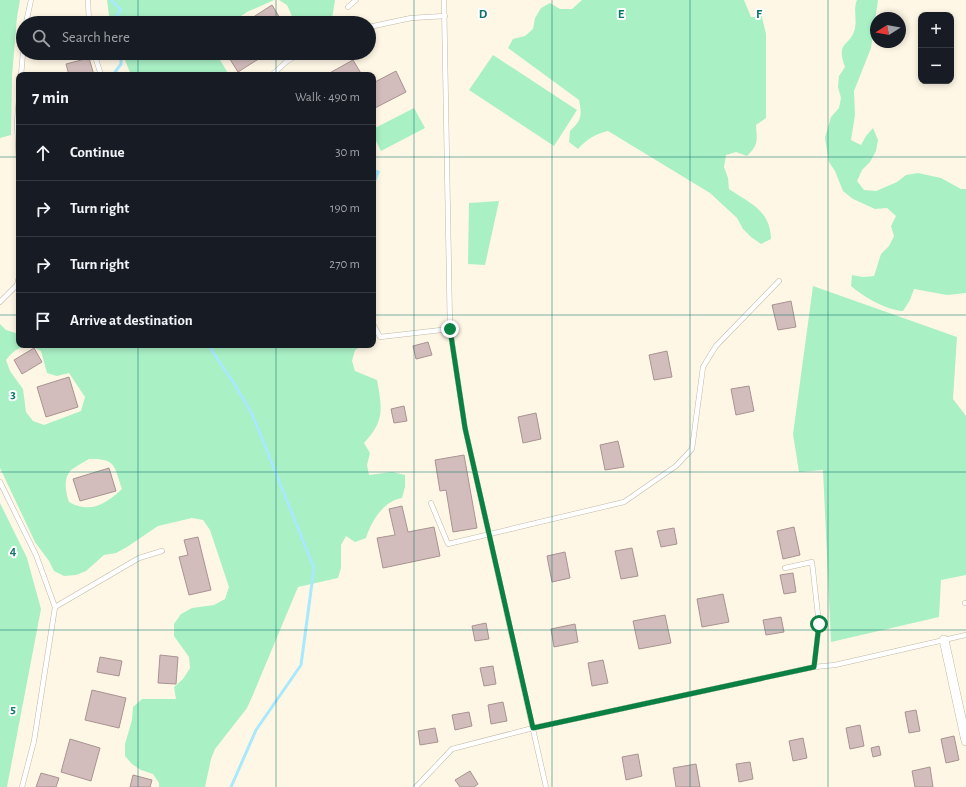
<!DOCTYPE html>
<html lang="en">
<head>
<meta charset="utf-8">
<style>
	:root { --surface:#171b24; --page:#20242c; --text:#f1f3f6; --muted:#9ea1a6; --line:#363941 }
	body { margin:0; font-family:"Alegreya Sans",sans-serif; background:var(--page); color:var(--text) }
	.controls { position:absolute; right:12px; top:12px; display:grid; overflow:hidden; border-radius:8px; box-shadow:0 2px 6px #0003 }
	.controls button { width:36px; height:36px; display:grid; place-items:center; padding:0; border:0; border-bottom:1px solid var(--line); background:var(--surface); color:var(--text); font:20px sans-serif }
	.compass { position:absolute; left:870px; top:12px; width:36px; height:36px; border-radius:50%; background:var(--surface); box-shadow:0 2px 6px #0003; rotate:259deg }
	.stop { position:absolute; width:12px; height:12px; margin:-9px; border:3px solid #0b8043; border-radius:50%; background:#fff }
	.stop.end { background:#0b8043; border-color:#fff; box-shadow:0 1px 4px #0008 }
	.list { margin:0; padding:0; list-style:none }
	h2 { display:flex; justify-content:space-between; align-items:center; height:52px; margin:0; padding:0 16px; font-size:17px }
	h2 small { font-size:13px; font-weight:400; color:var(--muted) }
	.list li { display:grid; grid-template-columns:26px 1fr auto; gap:12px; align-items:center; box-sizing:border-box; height:56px; padding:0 16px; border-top:1px solid var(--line) }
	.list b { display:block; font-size:15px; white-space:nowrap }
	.list em { font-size:13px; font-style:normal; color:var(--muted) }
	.icon { flex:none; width:22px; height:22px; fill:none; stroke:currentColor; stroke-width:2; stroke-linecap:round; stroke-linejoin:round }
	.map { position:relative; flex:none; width:966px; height:787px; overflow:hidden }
	.search { position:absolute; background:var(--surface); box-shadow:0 2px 6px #0003; left:16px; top:16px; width:360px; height:44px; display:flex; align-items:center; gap:10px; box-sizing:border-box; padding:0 14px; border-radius:22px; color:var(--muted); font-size:15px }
	.panel { position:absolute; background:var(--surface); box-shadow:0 2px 6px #0003; left:16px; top:72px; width:360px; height:276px; border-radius:8px }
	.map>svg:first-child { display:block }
	.green { fill:#a9f0c5; fill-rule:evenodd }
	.water { fill:#a8e9fd }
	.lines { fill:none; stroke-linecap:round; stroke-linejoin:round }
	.stream { stroke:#a8e9fd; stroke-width:3 }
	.building { fill:#d3bdbc; stroke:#a89392 }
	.service-casing { stroke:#c0b9a7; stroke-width:5.5 }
	.minor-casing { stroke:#c0b9a7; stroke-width:10 }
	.service { stroke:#fff; stroke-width:4.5 }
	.minor { stroke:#fff; stroke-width:9 }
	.route { stroke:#0b8043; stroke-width:5 }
	.grid { fill:none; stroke:#0f766e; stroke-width:1; stroke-opacity:0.55 }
	.grid-label { font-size:13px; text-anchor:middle; font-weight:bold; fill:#0f766e; stroke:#fff; stroke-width:4; stroke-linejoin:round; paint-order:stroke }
</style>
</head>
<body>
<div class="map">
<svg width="966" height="787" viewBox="0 0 966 787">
	<rect width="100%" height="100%" fill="#fff7e5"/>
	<g class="green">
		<polygon points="0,0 20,0 17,17 12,76 11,135 0,138"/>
		<polygon points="107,0 274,0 247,12 238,18 223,23 110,23"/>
		<polygon points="279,0 335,0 332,19 327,23 295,23 287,5"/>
		<path d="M 582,0 L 744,0 L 751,17 L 756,17 L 761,13 L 766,34 L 766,118 L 756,125 C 757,141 759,144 747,156 L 736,152 L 726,155 L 724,167 L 728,178 L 729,189 C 751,204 770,210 771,239 L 761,244 L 751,237 L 743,229 L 737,218 L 710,193 L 608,131 C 595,134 587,139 578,149 L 569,142 L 570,131 C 582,120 582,115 579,100 L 508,48 L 513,39 L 525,36 L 533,29 L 535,18 L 541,8 L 550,3 L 560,9 L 572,9 Z"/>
		<path d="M 857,0 L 878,0 L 871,48 L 854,91 L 855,115 L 851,140 L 861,145 L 866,136 L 873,128 L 878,140 L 876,151 L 870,162 L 862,170 L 857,181 L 864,190 L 876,191 L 897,182 L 906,175 L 918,173 L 941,178 L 961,189 L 966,189 L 966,293 L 947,295 L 914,289 L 910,300 L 903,311 C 886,310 864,297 851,286 L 852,275 L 863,277 L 874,276 L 881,254 L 889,246 L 894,236 L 891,226 L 896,216 L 887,208 L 875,209 L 853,199 L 843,191 L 835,171 L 829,162 L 825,138 L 831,117 L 839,108 L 841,98 L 838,87 L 839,76 L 845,67 C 835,40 851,47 855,28 C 857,18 853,9 857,0 Z"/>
		<polygon points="119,53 216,53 229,75 131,75 125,60"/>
		<polygon points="493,55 577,110 554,146 469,90"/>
		<polygon points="414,108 425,128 381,151 373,135 373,129"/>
		<polygon points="499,201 485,265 468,264 469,203"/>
		<polygon points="813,286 957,337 953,399 966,416 966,575 941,580 939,617 831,642 823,470 799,472 793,434"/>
		<path d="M 0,324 L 6,330 L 19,334 L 19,345 L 364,345 L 355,350 L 352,361 L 355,371 L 377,380 C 382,408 385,421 364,443 L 370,453 L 367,465 L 369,475 L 392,472 L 405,475 L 405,487 L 402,498 C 383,501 371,522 366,538 L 355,542 L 346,536 L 341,545 L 341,568 L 338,578 L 298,587 L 252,697 L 247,708 L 215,749 L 211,759 L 205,787 L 159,787 L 159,783 L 153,774 L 141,770 L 132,764 L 125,756 L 125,744 L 132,720 L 133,707 L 142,699 L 176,699 L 174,687 L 183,679 L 190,668 L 189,657 L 174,636 L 174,624 L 181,614 L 192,608 L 214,605 L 225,599 L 229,587 L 210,530 L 203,520 L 192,518 L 158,526 L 127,547 L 116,553 L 104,555 L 86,571 L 76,575 L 64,576 L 54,571 L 49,561 L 35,542 L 0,468 ZM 31,346 L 41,351 L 47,373 L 57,376 L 69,373 L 85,397 L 81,411 L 44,425 L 33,421 L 26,412 L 23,389 L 10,371 L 6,360 C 14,350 18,347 31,346 ZM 89,459 C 117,458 114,467 122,489 C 106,504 90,514 69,502 C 66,493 63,480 70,471 C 73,468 84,462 89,459 Z"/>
		<polygon points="0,503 27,558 41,609 7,787 0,787"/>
	</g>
	<polygon class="water" points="373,169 380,171 375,184 373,183"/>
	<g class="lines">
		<g class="stream">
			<polyline points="111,0 121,10 112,23"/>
			<polyline points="116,75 115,72 121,64 121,53"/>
			<polyline points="208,345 235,385 253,416 314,568 301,665 256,730 231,787"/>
		</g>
	</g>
	<g class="building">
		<polygon points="272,5 283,23 244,23"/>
		<polygon points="226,53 268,53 238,72"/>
		<polygon points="89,58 94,75 69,75 66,64"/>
		<polygon points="353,60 362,75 326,75"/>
		<polygon points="396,71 406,92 373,109 373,83"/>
		<polygon points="791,301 796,327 778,330 772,305"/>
		<polygon points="428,342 432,355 416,359 413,346"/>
		<polygon points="34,348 42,362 22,374 14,360"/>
		<polygon points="667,351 672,377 654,380 649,355"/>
		<polygon points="69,377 78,407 46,417 37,387"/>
		<polygon points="749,386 754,411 736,415 731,389"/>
		<polygon points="404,406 407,421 394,423 391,409"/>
		<polygon points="536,413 541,439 523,443 518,417"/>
		<polygon points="618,441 624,467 605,470 600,445"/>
		<polygon points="464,455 477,528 453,532 446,490 440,491 435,460"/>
		<polygon points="109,468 116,491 80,501 73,479"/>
		<polygon points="402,506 408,532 434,527 440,556 383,568 377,538 395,535 389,509"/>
		<polygon points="794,527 800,555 783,559 777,531"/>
		<polygon points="674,528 677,544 661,547 657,531"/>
		<polygon points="198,537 211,590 189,595 179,557 188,555 184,540"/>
		<polygon points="632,548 638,576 621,579 615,551"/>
		<polygon points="565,552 570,578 552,582 547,556"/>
		<polygon points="793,573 796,592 784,594 780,575"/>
		<polygon points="723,594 729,622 702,627 697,599"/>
		<polygon points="665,615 671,643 639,649 633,621"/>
		<polygon points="781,617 784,632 766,635 763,620"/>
		<polygon points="486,623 489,639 475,641 472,626"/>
		<polygon points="575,624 578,642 554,647 551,629"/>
		<polygon points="160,655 178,657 176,684 158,683"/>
		<polygon points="100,657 122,661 119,676 97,672"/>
		<polygon points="603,660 608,683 592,686 588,663"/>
		<polygon points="493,666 496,684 484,686 480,668"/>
		<polygon points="92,690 126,698 119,728 85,720"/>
		<polygon points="503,702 507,721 491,724 488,705"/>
		<polygon points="916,710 920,731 909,733 905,712"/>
		<polygon points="469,712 472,726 455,730 452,715"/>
		<polygon points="860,725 864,746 850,749 846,728"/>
		<polygon points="435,728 438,742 420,745 418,731"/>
		<polygon points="954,736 959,760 946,763 941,739"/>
		<polygon points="803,738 807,758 793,761 789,741"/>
		<polygon points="70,739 100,748 91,781 61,772"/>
		<polygon points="879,746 881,755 873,757 871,748"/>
		<polygon points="638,754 642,776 626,780 622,757"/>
		<polygon points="750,762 753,779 739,782 736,764"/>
		<polygon points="696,764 700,787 676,787 673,768"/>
		<polygon points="930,767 933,787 915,787 912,771"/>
		<polygon points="470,771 478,784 474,787 460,787 455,780"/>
		<polygon points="41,773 59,778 56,787 36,787"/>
		<polygon points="133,775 152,780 150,787 130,787"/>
	</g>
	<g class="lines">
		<g class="service-casing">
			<g id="service">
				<polyline points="88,0 89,23"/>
				<polyline points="444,0 450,329 465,428 546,787"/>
				<polyline points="348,7 356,0"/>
				<polyline points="26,23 31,0"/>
				<polyline points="369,27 411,18 445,16"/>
				<polyline points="94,53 101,75"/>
				<polyline points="21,75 23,53"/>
				<polyline points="272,75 286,62 300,53"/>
				<polyline points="19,99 17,122 19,166"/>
				<polyline points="0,302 17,285 19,277"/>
				<polyline points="373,324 380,337 450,329"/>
				<polyline points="0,482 36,555 55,607 34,741 22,787"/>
				<polyline points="431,503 448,544 624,502 676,466 692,449 703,367 716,346 779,281"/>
				<polyline points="785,568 812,562 819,624 814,667"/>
				<polyline points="965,603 966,603"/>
				<polyline points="55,607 139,558 162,551"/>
				<polyline points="416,787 452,749 533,728 814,667 835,665 966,635"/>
			</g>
		</g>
		<g class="minor-casing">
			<polyline id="minor" points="944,640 966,741"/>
		</g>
		<use href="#service" class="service"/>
		<use href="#minor" class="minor"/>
	</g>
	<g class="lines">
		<polyline class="route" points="450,329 465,428 533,728 814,667 819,624"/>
	</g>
	<path class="grid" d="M 138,0 L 138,23M 276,0 L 276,23M 414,0 L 414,787M 552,0 L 552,787M 690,0 L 690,787M 828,0 L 828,787M 138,53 L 138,75M 276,53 L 276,75M 0,157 L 19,157M 373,157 L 966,157M 0,315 L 19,315M 373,315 L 966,315M 138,345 L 138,787M 276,345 L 276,787M 0,472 L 966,472M 0,630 L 966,630"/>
	<g class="grid-label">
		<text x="483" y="18">D</text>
		<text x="621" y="18">E</text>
		<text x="759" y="18">F</text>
		<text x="13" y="398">3</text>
		<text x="13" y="555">4</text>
		<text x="13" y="713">5</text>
	</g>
</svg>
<div class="controls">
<button>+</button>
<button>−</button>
</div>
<svg class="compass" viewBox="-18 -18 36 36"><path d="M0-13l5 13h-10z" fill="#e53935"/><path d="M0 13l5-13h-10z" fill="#9ea1a6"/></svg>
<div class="stop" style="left:819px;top:624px"></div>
<div class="stop end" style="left:450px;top:329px"></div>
<div class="search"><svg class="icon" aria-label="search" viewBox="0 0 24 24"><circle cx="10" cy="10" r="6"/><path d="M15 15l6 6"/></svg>Search here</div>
<section class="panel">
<h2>7 min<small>Walk · 490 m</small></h2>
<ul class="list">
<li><svg class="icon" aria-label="ahead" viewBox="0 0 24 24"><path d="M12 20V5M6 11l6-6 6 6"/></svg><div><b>Continue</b></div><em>30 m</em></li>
<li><svg class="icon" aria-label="right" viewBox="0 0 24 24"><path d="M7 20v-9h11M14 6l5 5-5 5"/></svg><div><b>Turn right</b></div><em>190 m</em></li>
<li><svg class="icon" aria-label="right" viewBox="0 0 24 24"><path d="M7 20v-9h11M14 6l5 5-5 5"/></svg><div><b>Turn right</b></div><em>270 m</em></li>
<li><svg class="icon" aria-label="arrive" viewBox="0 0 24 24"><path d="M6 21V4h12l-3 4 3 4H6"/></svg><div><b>Arrive at destination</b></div></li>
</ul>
</section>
</div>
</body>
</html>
